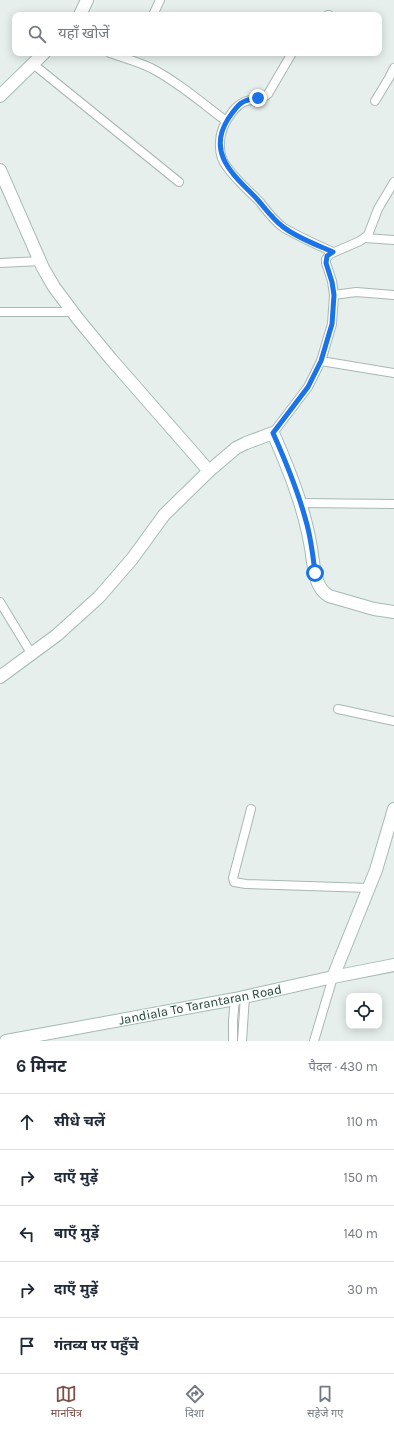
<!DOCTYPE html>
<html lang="hi">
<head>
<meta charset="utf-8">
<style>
	:root { --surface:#fff; --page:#f2f2f3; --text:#1f2937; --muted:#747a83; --line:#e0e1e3; --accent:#7f5249 }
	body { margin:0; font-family:Karla,"Noto Sans Devanagari",sans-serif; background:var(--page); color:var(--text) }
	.controls { position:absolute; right:12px; bottom:12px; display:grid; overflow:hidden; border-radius:8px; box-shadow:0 2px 10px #0003 }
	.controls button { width:36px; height:36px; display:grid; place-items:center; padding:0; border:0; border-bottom:1px solid var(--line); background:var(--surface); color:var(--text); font:20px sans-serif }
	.stop { position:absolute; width:12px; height:12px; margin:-9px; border:3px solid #1a73e8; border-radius:50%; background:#fff }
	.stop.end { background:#1a73e8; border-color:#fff; box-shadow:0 1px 4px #0008 }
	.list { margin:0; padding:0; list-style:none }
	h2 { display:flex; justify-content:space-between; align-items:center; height:52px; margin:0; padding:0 16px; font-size:17px }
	h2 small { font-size:13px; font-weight:400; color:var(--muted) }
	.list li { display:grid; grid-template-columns:26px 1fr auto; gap:12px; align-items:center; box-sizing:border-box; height:56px; padding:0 16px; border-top:1px solid var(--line) }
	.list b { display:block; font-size:15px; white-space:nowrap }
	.list em { font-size:13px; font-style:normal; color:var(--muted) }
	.icon { flex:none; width:22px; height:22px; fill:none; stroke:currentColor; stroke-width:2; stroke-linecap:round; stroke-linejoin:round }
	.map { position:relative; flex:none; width:394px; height:1041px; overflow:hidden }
	.search { position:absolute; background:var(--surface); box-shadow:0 2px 10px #0003; left:12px; right:12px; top:12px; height:44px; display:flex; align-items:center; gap:10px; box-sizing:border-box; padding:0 14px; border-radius:8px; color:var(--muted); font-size:15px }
	.sheet { height:332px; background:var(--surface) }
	nav { display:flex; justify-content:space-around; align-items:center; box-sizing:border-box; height:56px; border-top:1px solid var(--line); background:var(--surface); font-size:11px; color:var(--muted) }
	nav a { display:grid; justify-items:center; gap:2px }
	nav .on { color:var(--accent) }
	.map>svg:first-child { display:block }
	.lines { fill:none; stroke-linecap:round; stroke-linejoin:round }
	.street-casing { stroke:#a8b8b2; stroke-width:10 }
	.secondary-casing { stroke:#a4bbb3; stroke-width:14 }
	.street { stroke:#fff; stroke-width:8 }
	.secondary { stroke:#fff; stroke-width:12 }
	.route { stroke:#1a73e8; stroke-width:5 }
	.labels { text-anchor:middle; stroke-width:3; stroke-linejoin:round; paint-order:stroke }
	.street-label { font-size:13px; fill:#24423a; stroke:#f7fbf9 }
</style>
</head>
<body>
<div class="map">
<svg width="394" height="1041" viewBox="0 0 394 1041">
	<rect width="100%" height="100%" fill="#e6efeb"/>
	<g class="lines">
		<g class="street-casing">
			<g id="street">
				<polyline points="153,15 160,0"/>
				<polyline points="328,15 329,15"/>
				<path d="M 110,53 C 124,58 138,62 151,68 C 178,82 202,103 226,121"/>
				<path d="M 292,53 L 268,94 C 257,104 247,94 233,111 C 225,121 219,134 220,147 C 220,155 223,162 227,167 C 236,180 248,190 259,201 C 266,210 274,221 284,228 C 300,237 317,245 333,252"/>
				<polyline points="33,64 179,182"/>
				<polyline points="375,101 389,78 394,68"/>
				<polyline points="365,238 394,240"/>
				<polyline points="0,263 41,261"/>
				<polyline points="334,295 332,281 326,263 326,259 330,254 360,241 368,235 378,209 394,182"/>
				<polyline points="0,312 72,312"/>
				<polyline points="321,361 394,373"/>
				<polyline points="273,433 308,387 321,361 332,324 334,295 356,292 394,295"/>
				<polyline points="300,503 394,504"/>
				<polyline points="0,602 31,653"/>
				<polyline points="338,709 394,721"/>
				<polyline points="251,809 233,878 234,882 246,884 369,888"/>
				<polyline points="233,1041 233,1020 235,999"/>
				<polyline points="242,1041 245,996"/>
				<polyline points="314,1041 333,977"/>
			</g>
		</g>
		<g class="secondary-casing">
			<g id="secondary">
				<polyline points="80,15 87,0"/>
				<polyline points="0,96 44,53"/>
				<polyline points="0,170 43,268 54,287 78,319 111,359 209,471"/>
				<path d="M 0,677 L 57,635 L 99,597 L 132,559 L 164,515 L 209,471 L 236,448 L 246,443 L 273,433 C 291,474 308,517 313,562 C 315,575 317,589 329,596 L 374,609 L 394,612"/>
				<polyline points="333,977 376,870 394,809"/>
				<polyline points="6,1041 235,999 333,977 394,965"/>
			</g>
		</g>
		<use href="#street" class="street"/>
		<use href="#secondary" class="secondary"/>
	</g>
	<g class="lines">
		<path class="route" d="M 258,98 C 241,99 237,106 228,119 C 206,154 235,176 257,199 C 265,208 272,218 282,226 C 295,237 317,245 333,252 L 327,256 L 326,263 L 332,282 L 334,295 L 332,324 L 321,361 L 308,387 L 273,433 C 286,462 298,491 306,521 C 311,538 313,555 315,573"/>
	</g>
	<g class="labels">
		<g class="street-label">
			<text transform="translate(200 1004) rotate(-11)" y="5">Jandiala To Tarantaran Road</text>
		</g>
	</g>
</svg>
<div class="controls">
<button><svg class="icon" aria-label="locate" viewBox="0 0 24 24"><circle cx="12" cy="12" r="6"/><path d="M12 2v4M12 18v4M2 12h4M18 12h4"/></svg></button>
</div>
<div class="stop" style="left:315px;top:573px"></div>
<div class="stop end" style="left:258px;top:98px"></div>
<div class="search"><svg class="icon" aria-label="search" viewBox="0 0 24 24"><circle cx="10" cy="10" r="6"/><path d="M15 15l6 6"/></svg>यहाँ खोजें</div>
</div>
<section class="sheet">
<h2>6 मिनट<small>पैदल · 430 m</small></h2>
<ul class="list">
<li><svg class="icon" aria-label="ahead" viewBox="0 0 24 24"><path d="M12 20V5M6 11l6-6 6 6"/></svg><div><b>सीधे चलें</b></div><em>110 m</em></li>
<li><svg class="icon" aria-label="right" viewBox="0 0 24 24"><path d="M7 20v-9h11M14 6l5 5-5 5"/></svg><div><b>दाएँ मुड़ें</b></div><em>150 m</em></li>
<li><svg class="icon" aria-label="left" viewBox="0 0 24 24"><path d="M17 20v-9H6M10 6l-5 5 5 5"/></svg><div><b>बाएँ मुड़ें</b></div><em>140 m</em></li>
<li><svg class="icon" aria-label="right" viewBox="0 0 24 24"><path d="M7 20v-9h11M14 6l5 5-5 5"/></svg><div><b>दाएँ मुड़ें</b></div><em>30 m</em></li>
<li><svg class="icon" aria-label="arrive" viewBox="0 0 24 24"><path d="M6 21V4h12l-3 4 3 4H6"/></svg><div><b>गंतव्य पर पहुँचे</b></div></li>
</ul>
</section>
<nav>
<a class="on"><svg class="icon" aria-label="map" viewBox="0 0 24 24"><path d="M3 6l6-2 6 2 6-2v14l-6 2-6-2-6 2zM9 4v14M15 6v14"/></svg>मानचित्र</a>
<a><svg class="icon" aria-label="directions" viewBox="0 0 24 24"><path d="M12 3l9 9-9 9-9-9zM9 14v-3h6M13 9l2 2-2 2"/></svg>दिशा</a>
<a><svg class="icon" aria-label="saved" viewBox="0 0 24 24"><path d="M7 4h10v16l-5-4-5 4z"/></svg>सहेजे गए</a>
</nav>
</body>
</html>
